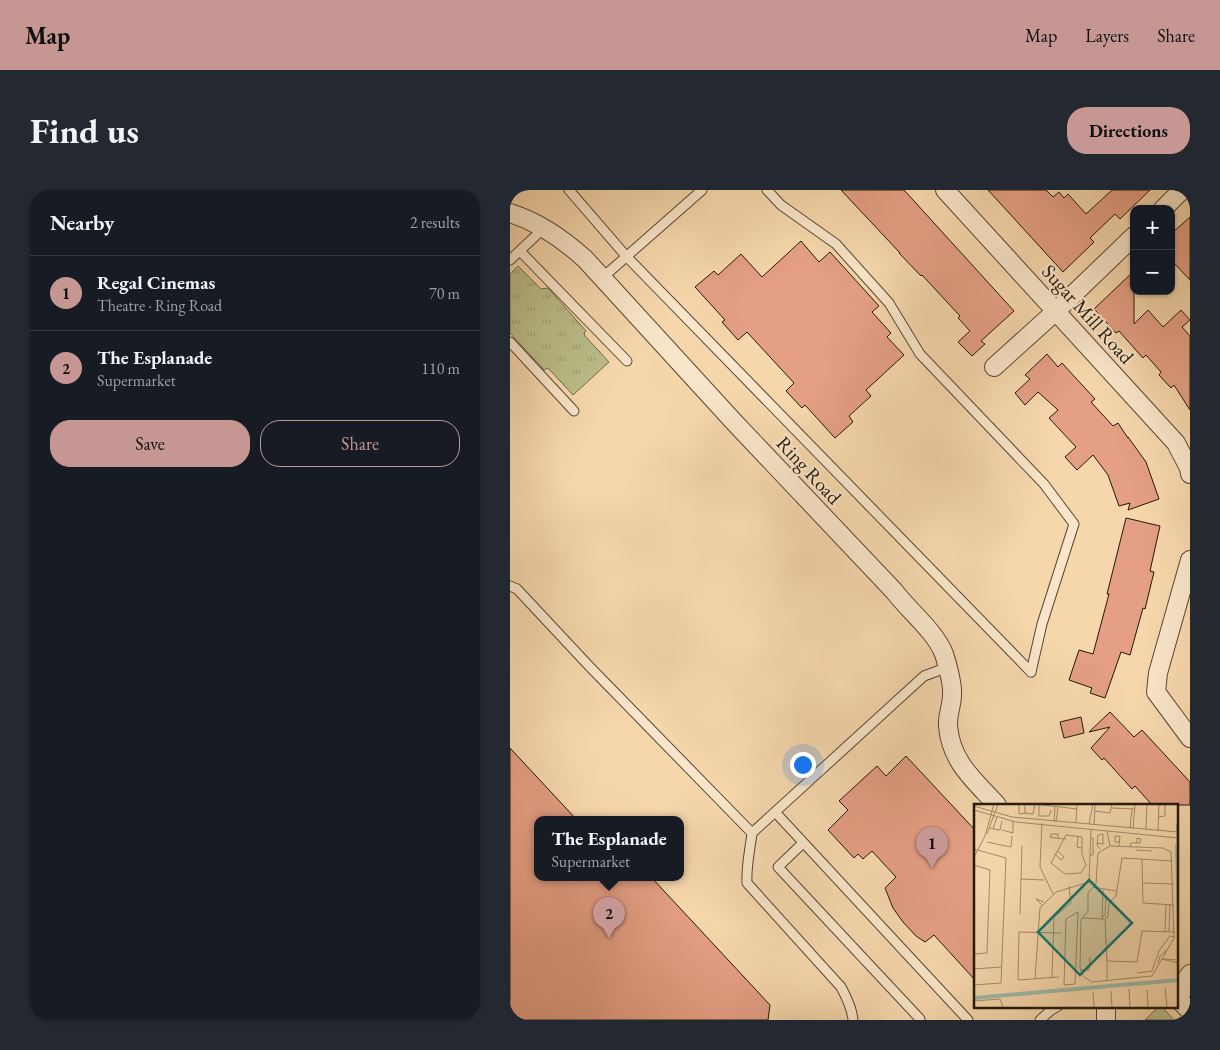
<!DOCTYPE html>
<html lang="en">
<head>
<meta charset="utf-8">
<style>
	:root { --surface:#171b24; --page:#242831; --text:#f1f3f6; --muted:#9ea1a6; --line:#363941; --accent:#c59692 }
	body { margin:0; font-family:"EB Garamond",serif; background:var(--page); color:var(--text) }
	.controls { position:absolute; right:15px; top:15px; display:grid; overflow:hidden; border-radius:10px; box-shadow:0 1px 4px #0004 }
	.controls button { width:45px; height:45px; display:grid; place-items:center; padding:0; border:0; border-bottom:1px solid var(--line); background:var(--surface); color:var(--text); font:25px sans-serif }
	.you { position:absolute; left:292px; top:574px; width:18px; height:18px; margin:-12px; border:4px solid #fff; border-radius:50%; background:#1a73e8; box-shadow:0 0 0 8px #1a73e833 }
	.badge { display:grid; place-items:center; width:32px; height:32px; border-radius:50%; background:var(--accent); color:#111; font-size:16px; font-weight:700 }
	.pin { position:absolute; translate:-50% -41px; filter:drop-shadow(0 1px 2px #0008) }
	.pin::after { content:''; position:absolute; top:26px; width:18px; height:15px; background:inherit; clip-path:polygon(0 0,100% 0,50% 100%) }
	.popup { position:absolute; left:24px; top:626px; width:150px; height:65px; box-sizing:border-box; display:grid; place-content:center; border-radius:10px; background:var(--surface); filter:drop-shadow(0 1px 4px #0005); font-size:16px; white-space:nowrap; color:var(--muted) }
	.popup b { font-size:19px; color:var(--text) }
	.popup::after { content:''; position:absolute; left:50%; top:100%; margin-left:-10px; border:10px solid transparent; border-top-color:var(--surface) }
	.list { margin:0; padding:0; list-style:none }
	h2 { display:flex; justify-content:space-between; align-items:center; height:65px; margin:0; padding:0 20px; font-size:21px }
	h2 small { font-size:16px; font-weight:400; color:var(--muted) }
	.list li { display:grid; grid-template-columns:32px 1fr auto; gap:15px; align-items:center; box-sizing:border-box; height:75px; padding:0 20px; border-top:1px solid var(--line) }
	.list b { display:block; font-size:19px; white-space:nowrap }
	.list p { margin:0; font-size:16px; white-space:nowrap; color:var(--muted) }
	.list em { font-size:16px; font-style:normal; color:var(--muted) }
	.actions { display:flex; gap:10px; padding:15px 20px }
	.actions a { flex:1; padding:11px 0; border:1px solid var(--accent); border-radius:20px; text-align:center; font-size:18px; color:var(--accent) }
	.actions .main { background:var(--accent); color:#111 }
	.map { position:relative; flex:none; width:680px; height:830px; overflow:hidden; border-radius:20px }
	header { display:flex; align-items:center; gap:30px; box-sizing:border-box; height:70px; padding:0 25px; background:var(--accent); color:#111 }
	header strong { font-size:24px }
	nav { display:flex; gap:28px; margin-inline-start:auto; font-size:18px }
	.intro { display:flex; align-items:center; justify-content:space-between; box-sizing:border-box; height:120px; padding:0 30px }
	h1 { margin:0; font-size:35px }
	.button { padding:12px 22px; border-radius:20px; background:var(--accent); color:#111; font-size:18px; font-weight:700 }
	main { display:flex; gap:30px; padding:0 30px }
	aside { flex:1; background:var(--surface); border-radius:20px; box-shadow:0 1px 4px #0004 }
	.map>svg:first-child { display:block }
	.grass { fill:url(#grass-tufts); stroke:#6f6b4a }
	.park { fill:#bbbe8a; stroke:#6f6b4a }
	.building { fill:#e49f84; stroke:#23180a }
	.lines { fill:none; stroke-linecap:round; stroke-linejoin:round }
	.service-casing { stroke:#584832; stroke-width:11 }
	.minor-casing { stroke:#584832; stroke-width:20 }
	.service { stroke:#f9e5c9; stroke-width:9 }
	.minor { stroke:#f9e5c9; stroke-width:18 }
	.labels { text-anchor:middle; stroke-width:4.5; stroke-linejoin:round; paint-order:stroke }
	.street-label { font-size:20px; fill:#23180a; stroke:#f9e5c9 }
	.inset-river { fill:none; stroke:#9dbaa9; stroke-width:2.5 }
	.inset-road { fill:none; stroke:#a28b6b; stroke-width:1 }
	.view { fill:#0f766e; fill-opacity:0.15; stroke:#0f766e; stroke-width:2.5 }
	.inset-edge { fill:none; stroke:#23180a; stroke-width:2.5 }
</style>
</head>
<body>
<header>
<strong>Map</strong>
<nav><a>Map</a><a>Layers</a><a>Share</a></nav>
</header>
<div class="intro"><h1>Find us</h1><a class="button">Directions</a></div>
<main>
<aside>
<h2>Nearby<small>2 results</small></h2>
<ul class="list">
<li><span class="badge">1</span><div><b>Regal Cinemas</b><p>Theatre · Ring Road</p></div><em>70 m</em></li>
<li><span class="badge">2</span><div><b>The Esplanade</b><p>Supermarket</p></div><em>110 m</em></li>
</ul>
<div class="actions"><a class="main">Save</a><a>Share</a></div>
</aside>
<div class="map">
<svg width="680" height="830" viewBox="0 0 680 830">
	<defs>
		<pattern id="grass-tufts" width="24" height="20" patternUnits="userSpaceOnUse" patternTransform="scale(1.25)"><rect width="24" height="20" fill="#bbbe8a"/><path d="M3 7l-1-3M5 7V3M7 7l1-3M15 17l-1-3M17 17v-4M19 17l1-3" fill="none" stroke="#a0a376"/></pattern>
	</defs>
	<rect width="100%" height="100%" fill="#f6d7ac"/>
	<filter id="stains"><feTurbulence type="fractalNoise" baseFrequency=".004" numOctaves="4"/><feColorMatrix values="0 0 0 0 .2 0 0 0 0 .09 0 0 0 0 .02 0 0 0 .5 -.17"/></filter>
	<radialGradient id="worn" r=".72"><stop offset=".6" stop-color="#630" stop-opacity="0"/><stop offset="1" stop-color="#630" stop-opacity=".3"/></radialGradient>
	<polygon class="grass" points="8,76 31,99 38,98 76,141 74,143 75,146 99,172 63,205 38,178 34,180 0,143 0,84"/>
	<polygon class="park" points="649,816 651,816 664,830 635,830"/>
	<g class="building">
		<polygon points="331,0 394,0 504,121 471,151 475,154 462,166 448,152 460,141 448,128 450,126 412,85 411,86 389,63 390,63"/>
		<polygon points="478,0 536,0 543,7 549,2 554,8 558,4 576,24 602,0 640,0 610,29 605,24 580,48 584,52 553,82"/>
		<polygon points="680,27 680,90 661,70 661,44"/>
		<polygon points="291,51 309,72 320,62 369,116 362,122 381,143 377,147 394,165 356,200 361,206 339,226 343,232 325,248 295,215 292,218 276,201 284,193 237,142 228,150 212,132 215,130 185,97 204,81 208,85 231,64 252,87"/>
		<polygon points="624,81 624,134 638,120 653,137 671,120 680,130 672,137 680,146 680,220 664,195 661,198 649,185 651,182 636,165 633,168 609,141 606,143 584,119"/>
		<polygon points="537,164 548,177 552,173 585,209 581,212 603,236 608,233 618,248 618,247 636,272 649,309 618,320 620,313 609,316 598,285 583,265 567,280 555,267 566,257 539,228 548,220 528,202 515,215 505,203 520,189 515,185"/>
		<polygon points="616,328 650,336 640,381 644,382 635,419 633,418 620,465 611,462 595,508 580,503 582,498 559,490 569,460 583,464 599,404 597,404"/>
		<polygon points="600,522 624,547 632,540 680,592 680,615 642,615 625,596 622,599 594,568 592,570 581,558 600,537 579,542"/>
		<polygon points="571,527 574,543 554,548 550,532"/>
		<polygon points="0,558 66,629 28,629 28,687 141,687 260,815 258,830 0,830"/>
		<polygon points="396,566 465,640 465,790 424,745 415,752 406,746 393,732 383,718 375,698 386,687 362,661 353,669 348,664 344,668 318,640 338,620 329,611 367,576 376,586"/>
	</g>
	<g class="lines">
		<g class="service-casing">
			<g id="service">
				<polyline points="59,0 116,66 521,482"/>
				<polyline points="257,0 271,15 326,54 379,113 410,164 534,294 564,334 532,434 521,482"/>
				<polyline points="10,61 117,171"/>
				<polyline points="0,70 34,38"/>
				<polyline points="92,88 192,0"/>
				<polyline points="0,152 64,221"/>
				<path d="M 0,396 L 7,399 L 79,476 L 242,643 C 240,660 236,676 237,693 L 331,797 C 337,808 342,818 343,830"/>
				<polyline points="265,622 458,830"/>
				<polyline points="242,643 414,486 438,477"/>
				<polyline points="293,653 268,677 410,829"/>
				<polyline points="530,830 541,820 548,816"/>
			</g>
		</g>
		<g class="minor-casing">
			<g id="minor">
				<polyline points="435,0 666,253 679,278 680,284"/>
				<polyline points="653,19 672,0"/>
				<path d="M 0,23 C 29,32 53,49 75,69 L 224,232 L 384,401 C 399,421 425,441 434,464 C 437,473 443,495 442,505 C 442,515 437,526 438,536 C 441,572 464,590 487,615"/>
				<polyline points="484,177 546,121 624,46"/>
				<polyline points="680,370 648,483 646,502 680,548"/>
				<polyline points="680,784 675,791 669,810 680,821"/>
				<polyline points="596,816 596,830"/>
			</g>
		</g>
		<use href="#service" class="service"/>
		<use href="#minor" class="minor"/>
	</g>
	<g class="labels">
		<g class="street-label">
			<text transform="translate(578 124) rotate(48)" y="7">Sugar Mill Road</text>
			<text transform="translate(299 280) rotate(47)" y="7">Ring Road</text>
		</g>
	</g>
	<g transform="translate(464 614)">
		<rect width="204" height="204" fill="#f6d7ac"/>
		<path d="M 201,40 L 204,40 L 204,159 ZM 204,174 L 204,178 L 0,196 L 0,192 Z" fill="#9dbaa9"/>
		<path class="inset-river" d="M 203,20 L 204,43"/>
		<path class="inset-road" d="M 45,0 L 45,10 L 52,9M 51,0 L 51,9 L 59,10 L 61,0M 61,0 L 103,5M 65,1 L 65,12 L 75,12 L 77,6M 0,2 L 38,13 L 204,28M 138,4 L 161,5M 0,6 L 42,18 L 204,34M 121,7 L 136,9 L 138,0M 184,13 L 191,12 L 191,0M 80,18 L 81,2M 82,18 L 84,3M 68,19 L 66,63 L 79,90M 102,19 L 103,0M 115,20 L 119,0M 120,21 L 121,0M 16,24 L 19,25 L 23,13M 156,24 L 158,5M 19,25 L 26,26 L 28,17M 159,25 L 161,0M 172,25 L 173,0M 28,26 L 39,29 L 39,17M 133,27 L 136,42M 184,27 L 185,0M 13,30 L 24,0M 92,31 L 108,33 L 108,50 L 112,61 L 107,69 L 91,70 L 77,59 ZM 104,32 L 103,43 L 108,44M 84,34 L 84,30 L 77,30 L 76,33 L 81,34 L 92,35M 13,38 L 37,43 L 38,32M 123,39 L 129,40 L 129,30 L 124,31 L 123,41 L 126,45M 136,42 L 189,44 L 197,48 L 200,134 L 178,172 L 118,178 L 110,173 L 106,164 L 107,116 L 114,107 L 114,89 L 122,80 L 124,49 ZM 145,42 L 146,32 L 141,32 L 141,38 L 145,38M 156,43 L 157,39 L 166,39 L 167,35 L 163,34 L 163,39M 0,45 L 32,54 L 27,179 L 0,181M 162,46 L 178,47M 80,49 L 87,56 L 90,53 L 84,47M 116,51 L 119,51 L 119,34 L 117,34M 0,53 L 11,32 L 20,0M 168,55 L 169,99 L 200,101M 199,57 L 148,54 L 142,92 L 135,99 L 134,113 L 131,115 L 133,157 L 163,158 L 168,127 L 201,128M 0,61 L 16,66 L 13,149 L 0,150M 47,75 L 70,76M 169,79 L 200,80M 119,83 L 142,87M 68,101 L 62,95 L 70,98M 104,108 L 101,180 L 90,181 L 92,115 ZM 46,110 L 48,42M 128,112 L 131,112 L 132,93M 108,114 L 130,115M 128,115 L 129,86M 191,127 L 192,100M 195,127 L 196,100M 188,155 L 204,159M 189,155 L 204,156M 184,159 L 186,152 L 194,145M 0,165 L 27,163M 106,166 L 115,166 L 116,153M 163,169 L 178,167 L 185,147 L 196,132 L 201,133M 78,173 L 80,113 L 97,99 L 95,82M 85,173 L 44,176 L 45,128 L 87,129M 61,175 L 66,104 L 82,88 L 115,78 L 117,25M 133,177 L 133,157M 191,183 L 193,203M 155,185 L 156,203M 173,186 L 174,203M 137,187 L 138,203M 119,188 L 120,203M 0,197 L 26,195 L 29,203"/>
		<path class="view" d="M 115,76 L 158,119 L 106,171 L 64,128 Z"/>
		<rect width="204" height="204" class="inset-edge"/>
	</g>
	<rect width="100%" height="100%" filter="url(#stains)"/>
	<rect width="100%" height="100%" fill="url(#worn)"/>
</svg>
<div class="controls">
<button>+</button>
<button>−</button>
</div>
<div class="you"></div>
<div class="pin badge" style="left:422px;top:678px">1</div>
<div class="pin badge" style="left:99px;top:748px">2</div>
<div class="popup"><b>The Esplanade</b>Supermarket</div>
</div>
</main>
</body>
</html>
